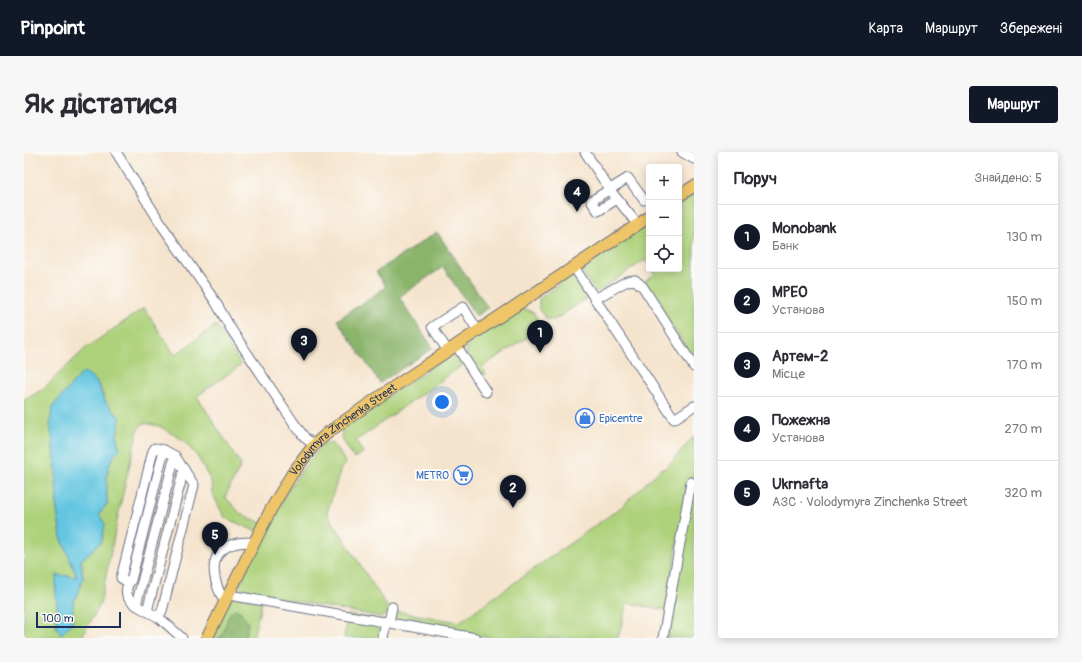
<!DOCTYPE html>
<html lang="uk">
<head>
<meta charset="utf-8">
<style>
	:root { --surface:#fff; --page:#f7f7f7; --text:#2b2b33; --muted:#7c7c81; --line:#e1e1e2; --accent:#111827 }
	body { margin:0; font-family:Pangolin,sans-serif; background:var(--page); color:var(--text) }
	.controls { position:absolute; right:12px; top:12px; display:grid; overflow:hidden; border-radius:4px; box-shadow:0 2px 10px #0003 }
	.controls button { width:36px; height:36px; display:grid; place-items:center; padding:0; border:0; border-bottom:1px solid var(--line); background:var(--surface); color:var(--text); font:20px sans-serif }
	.scale { position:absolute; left:12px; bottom:10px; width:85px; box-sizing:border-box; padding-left:4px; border:2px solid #1b2f5e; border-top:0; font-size:11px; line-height:14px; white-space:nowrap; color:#1b2f5e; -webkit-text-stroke:3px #fdfcf7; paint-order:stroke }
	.you { position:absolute; left:418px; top:250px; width:14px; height:14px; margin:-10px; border:3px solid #fff; border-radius:50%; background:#1a73e8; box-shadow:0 0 0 6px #1a73e833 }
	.badge { display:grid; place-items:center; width:26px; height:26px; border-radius:50%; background:var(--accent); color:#fff; font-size:13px; font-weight:700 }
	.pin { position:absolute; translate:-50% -33px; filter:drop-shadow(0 1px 2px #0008) }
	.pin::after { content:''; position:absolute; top:21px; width:14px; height:12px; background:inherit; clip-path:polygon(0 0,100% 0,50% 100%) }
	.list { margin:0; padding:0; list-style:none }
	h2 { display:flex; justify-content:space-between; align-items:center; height:52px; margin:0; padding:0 16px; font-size:17px }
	h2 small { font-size:13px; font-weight:400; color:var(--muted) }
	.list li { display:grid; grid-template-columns:26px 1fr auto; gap:12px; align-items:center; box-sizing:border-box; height:64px; padding:0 16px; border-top:1px solid var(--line) }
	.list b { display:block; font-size:15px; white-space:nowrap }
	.list p { margin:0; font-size:13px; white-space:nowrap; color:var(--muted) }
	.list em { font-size:13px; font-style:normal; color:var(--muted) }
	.icon { flex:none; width:22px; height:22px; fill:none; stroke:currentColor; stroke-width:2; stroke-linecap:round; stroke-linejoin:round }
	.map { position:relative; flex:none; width:670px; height:486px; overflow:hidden; border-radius:4px }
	header { display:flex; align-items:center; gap:24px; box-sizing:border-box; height:56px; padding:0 20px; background:var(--accent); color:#fff }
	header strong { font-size:19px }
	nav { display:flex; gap:22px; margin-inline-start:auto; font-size:14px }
	.intro { display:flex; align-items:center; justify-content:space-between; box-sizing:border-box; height:96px; padding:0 24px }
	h1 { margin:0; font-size:28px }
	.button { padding:10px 18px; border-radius:4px; background:var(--accent); color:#fff; font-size:14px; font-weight:700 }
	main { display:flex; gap:24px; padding:0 24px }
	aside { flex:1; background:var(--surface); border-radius:4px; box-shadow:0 2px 10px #0003 }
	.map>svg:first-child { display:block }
	.green { fill:#aed27b; stroke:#64806c; fill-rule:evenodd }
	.forest { fill:#8ab46b; stroke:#527264 }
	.water { fill:#63c6e1; stroke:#3f7aa0 }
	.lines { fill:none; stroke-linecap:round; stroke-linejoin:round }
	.minor-casing { stroke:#676e85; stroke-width:11 }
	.major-casing { stroke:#676e85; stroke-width:13 }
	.minor { stroke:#fff; stroke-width:9 }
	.major { stroke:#eec569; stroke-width:11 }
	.labels { text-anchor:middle; stroke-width:4; stroke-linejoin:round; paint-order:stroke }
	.shop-label { font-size:11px; fill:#366cbe; stroke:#fdfcf7; text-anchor:start }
	.street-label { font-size:11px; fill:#1b2f5e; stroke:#fdfcf7 }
</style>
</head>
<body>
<header>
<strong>Pinpoint</strong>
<nav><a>Карта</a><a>Маршрут</a><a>Збережені</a></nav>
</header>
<div class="intro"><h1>Як дістатися</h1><a class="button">Маршрут</a></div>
<main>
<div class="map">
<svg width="670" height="486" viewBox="0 0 670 486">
	<rect width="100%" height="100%" fill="#fdfcf7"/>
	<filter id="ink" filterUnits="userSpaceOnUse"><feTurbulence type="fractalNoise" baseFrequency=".025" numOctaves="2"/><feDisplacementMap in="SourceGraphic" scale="8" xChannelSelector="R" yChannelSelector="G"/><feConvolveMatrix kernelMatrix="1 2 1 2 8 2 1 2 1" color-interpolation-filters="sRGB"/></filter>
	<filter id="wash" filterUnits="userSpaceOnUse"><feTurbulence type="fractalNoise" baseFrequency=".012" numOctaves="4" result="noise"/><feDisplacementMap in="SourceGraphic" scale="16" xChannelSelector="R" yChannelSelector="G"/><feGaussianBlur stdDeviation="0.9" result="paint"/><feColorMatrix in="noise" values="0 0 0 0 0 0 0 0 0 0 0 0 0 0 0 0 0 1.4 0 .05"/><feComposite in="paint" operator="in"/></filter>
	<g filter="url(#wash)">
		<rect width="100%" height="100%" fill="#f5e4cd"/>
		<g class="green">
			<polygon points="670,40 670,207 619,131 631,122 628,117 655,117 655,50"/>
			<polygon points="625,70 625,113 621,108 572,141 559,121 562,114"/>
			<polygon points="550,124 554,126 564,144 562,147 530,168 523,167 515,158 515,147 545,125"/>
			<path d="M 120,156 L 151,203 L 192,173 L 217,213 L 173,244 L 217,313 L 201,345 L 217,362 L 240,372 L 236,381 L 201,366 L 188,341 L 187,329 L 173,304 L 159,288 L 135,274 L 120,271 L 114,277 L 97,350 L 76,453 L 57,486 L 0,486 L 0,248 L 18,238 L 62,196 ZM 53,227 L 76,234 L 81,249 L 96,266 C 95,278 90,285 96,296 C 79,312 83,332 83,352 L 75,362 L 78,389 L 57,408 L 59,427 L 49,452 L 32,475 L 34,458 L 31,433 L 42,423 L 53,426 L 52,419 L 37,385 L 33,357 L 32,316 L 28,292 L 41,241 Z"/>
			<path d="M 501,157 L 510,161 L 514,170 L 511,180 L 458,215 L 462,222 L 457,226 L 442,204 L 443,193 C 455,182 485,159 501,157 Z"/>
			<polygon points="428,204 434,205 440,212 332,289 339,301 330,306 317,285 319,274 423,205"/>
			<polygon points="670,284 670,325 665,325 642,458 603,451 594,486 468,486 373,468 370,466 371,459 435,470 596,356 637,317 642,316"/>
			<path d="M 300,291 L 307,291 L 315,299 L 322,312 L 317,316 L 303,361 L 364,456 L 363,462 L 358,465 L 224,441 L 219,439 L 215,432 C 239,382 262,332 300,291 Z"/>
			<polygon points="670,331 670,486 642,486"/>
			<polygon points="205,443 238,449 229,486 183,486"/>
			<polygon points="324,463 362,469 359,486 320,486"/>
		</g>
		<g class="forest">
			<polygon points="413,80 464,156 452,164 419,115 375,145 409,196 356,231 313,168 362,135 352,120"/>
			<path d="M 210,457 L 216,459 L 224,471 L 221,486 L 193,486 L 197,485 C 203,476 201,465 210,457 Z"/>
		</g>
		<path class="water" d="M 59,220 C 76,227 73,235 81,249 C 85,255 91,260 96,266 C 95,278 90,285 96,297 C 79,312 83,332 83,352 L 75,362 L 81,372 L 78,389 L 57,408 L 59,427 L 49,452 L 48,471 L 37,483 L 32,475 C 36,457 29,440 33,423 L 53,425 L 37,385 L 33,357 L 32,316 L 26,270 L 29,254 Z"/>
	</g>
	<g filter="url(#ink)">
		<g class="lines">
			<g class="minor-casing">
				<g id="minor">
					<polyline points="92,0 139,75 191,149 207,177 272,274 281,286 290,293"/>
					<polyline points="561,0 586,38 614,73"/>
					<polyline points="658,0 670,7"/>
					<polyline points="593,47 574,59 567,49 604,26 620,48"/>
					<polyline points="550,115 650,267 670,254"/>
					<polyline points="571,147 603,129 611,128 619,135 670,215"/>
					<polyline points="432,193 462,240"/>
					<polyline points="424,199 408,175 439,155 454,179"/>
					<path d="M 105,431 L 97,426 L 129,299 L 131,296 L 140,298 L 107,428 C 91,449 121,457 134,465 C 142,471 150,479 158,486"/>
					<polyline points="205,443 452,486"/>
					<path d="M 201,450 C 192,436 182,408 201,396 C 209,390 221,390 231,390"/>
					<polyline points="112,453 151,304"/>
					<polyline points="123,459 160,317"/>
					<polyline points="134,465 138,459 170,333 151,304 140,298"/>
					<polyline points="365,470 368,455"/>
					<polyline points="359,486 362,469"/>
					<polyline points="639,486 667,330"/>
				</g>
			</g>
			<g class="major-casing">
				<g id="major">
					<polyline points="655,44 670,34"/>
					<path id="s1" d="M 183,486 L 247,357 L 268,322 L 290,293 L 306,279 L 362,240 L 625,65"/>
				</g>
			</g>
			<use href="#minor" class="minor"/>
			<use href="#major" class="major"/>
		</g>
	</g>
	<defs>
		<g id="shop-ring" transform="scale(1)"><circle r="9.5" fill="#fdfcf7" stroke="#3f7fe0" stroke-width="1.5"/><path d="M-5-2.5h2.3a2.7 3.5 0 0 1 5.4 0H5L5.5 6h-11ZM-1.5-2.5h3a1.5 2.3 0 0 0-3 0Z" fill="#3f7fe0"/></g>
		<g id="supermarket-ring" transform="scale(1)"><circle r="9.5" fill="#fdfcf7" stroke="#3f7fe0" stroke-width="1.5"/><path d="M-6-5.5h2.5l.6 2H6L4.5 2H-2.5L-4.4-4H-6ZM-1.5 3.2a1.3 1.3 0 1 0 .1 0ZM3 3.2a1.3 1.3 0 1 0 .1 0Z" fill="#3f7fe0"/></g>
	</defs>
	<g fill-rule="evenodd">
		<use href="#shop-ring" x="561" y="266"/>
		<use href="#supermarket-ring" x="439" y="323"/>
	</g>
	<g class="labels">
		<g class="shop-label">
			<text x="575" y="270">Epicentre</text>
			<text x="425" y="327" text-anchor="end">METRO</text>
		</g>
		<g class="street-label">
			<text dy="4" stroke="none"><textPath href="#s1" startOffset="253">Volodymyra Zinchenka Street</textPath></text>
		</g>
	</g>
</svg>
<div class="controls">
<button>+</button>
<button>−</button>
<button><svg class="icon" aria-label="locate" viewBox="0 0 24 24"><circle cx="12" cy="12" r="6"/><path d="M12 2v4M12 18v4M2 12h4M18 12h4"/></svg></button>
</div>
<div class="scale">100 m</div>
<div class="you"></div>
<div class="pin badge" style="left:516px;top:201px">1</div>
<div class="pin badge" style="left:489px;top:356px">2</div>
<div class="pin badge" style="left:280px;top:209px">3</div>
<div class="pin badge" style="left:553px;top:60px">4</div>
<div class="pin badge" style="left:191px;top:403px">5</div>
</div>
<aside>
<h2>Поруч<small>Знайдено: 5</small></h2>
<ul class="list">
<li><span class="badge">1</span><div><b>Monobank</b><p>Банк</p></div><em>130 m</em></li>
<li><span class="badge">2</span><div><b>МРЕО</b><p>Установа</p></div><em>150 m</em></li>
<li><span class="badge">3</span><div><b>Артем-2</b><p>Місце</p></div><em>170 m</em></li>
<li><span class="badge">4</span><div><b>Пожежна</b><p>Установа</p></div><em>270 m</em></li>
<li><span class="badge">5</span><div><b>Ukrnafta</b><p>АЗС · Volodymyra Zinchenka Street</p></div><em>320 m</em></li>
</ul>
</aside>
</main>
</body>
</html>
